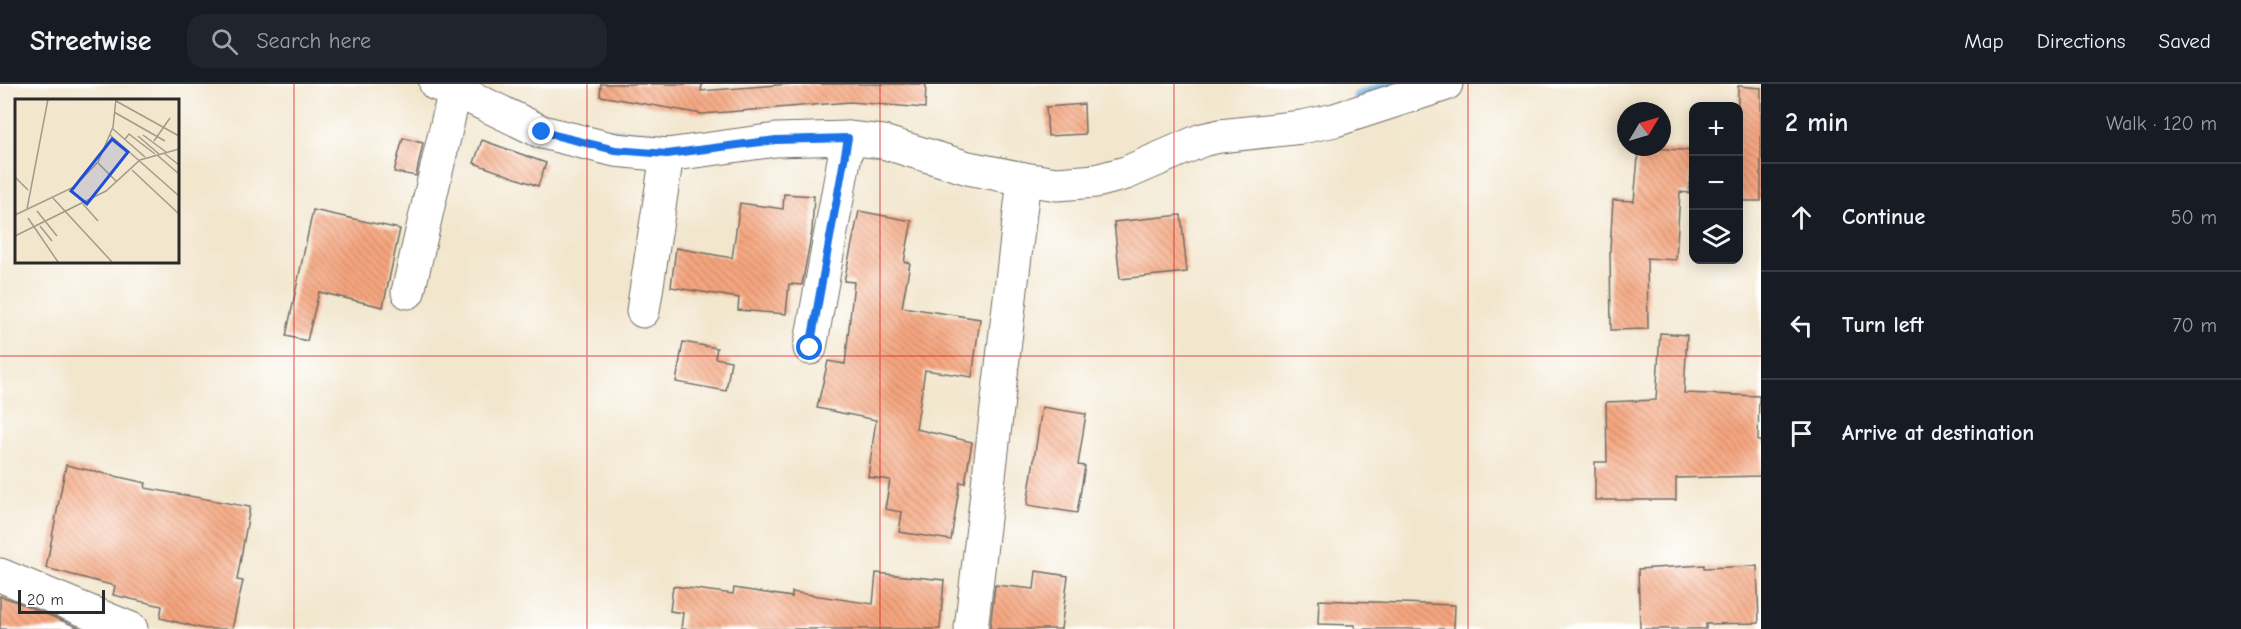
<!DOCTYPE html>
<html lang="en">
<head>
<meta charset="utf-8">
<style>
	:root { --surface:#171b24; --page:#20242c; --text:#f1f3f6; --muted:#9ea1a6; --line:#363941 }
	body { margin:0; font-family:"Comic Neue",sans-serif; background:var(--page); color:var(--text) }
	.controls { position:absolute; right:18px; top:18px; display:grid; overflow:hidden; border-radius:12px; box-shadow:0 3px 15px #0003 }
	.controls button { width:54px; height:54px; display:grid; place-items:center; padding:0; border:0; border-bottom:2px solid var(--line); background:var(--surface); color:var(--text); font:30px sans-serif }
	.compass { position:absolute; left:1617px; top:18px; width:54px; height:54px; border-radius:50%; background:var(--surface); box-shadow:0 3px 15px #0003; rotate:52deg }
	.scale { position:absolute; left:18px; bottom:15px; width:87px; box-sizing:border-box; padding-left:6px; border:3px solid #2b2b2b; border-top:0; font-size:16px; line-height:21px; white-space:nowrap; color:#2b2b2b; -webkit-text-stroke:4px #fff; paint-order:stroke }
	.stop { position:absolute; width:18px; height:18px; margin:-14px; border:4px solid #1a73e8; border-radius:50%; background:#fff }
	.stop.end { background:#1a73e8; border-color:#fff; box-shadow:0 2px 6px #0008 }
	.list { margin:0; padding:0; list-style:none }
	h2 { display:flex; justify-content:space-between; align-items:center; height:78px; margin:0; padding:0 24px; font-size:26px }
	h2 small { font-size:20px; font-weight:400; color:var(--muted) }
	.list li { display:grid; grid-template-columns:39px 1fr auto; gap:18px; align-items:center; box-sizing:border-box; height:108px; padding:0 24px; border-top:2px solid var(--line) }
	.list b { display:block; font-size:22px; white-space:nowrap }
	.list em { font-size:20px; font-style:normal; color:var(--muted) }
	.icon { flex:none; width:33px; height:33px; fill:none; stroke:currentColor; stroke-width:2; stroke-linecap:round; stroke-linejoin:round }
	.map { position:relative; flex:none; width:1761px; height:545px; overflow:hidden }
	header { display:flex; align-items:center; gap:36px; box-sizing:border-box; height:84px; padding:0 30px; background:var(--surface); border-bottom:2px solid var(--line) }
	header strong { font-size:28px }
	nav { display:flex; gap:33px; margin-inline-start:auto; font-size:21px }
	.search { width:420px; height:54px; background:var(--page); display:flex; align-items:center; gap:15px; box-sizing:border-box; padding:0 21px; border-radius:18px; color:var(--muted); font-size:22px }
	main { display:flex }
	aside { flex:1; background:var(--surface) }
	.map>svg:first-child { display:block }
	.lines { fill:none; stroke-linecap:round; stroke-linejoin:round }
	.stream { stroke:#68b0e0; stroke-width:9 }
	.building { fill:url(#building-back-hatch) }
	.minor-casing { stroke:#716c64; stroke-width:35 }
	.minor { stroke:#fff; stroke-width:33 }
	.route { stroke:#1a73e8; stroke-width:8 }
	.grid { fill:none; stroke:#d62828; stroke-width:1.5; stroke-opacity:0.55 }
	.inset-road { fill:none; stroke:#a29b8c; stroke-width:1.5 }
	.view { fill:#1d4ed8; fill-opacity:0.15; stroke:#1d4ed8; stroke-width:3 }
	.inset-edge { fill:none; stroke:#2b2b2b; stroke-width:3 }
</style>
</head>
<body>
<header>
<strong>Streetwise</strong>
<div class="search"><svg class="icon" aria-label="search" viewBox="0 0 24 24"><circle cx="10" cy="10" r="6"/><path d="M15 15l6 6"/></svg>Search here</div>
<nav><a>Map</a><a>Directions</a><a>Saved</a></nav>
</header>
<main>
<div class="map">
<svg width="1761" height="545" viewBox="0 0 1761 545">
	<defs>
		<pattern id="building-back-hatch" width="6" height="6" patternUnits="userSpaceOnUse" patternTransform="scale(1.5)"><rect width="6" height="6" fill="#f6a67f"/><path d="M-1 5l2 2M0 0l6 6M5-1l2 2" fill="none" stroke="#c78768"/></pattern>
	</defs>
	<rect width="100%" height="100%" fill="#fff"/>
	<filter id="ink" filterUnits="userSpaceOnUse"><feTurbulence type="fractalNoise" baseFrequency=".0167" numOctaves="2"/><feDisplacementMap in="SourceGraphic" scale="12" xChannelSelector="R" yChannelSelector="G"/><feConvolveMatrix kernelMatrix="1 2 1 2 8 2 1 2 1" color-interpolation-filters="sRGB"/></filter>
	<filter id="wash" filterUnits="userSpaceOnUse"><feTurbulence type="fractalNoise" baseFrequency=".008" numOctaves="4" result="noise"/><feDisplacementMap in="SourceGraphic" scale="24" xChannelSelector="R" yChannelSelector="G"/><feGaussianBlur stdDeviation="1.35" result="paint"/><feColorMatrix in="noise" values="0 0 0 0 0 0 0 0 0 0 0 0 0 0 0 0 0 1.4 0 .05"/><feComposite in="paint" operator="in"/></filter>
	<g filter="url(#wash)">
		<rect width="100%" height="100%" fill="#f2e6cd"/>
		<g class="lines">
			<g class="stream">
				<polyline points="1357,12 1390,0"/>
				<polyline points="610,49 686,54"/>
			</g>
		</g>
		<g id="blocks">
			<g class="building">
				<polygon points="601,0 702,0 701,7 790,0 926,0 925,24 850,18 702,30 600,12"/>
				<polygon points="1738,2 1761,4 1761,117 1738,117"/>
				<polygon points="1084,20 1085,50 1048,52 1046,23"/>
				<polygon points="403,54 423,59 416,92 394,88"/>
				<polygon points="482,56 546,79 538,102 474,79"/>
				<polygon points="1639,63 1693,67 1689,109 1680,108 1676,176 1647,174 1648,245 1611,246 1610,165 1613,116 1634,117"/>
				<polygon points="784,110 814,112 812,147 802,201 789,200 786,230 738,226 739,214 671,203 676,164 732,174 740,119 783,125"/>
				<polygon points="313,126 400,145 383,223 319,208 307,257 286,252"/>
				<polygon points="859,127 912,137 904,178 910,179 902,223 980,235 972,293 925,286 916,345 972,358 965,399 960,398 951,456 899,448 902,428 885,425 890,396 868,393 876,336 817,324 828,277 845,280 854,198 844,197"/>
				<polygon points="1181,131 1187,188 1120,195 1114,138"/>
				<polygon points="1660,249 1687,251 1684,309 1759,312 1758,357 1761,357 1761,392 1676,394 1676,416 1595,416 1595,378 1607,378 1606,318 1656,316"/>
				<polygon points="683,258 717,264 715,274 731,277 726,307 676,298"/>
				<polygon points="1042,323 1086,330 1078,381 1085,382 1077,429 1027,421"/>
				<polygon points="66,381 146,399 145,404 250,423 237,496 243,497 232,545 205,545 160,534 162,522 113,511 115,502 46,484"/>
				<polygon points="1704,481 1704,484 1757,482 1759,539 1706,540 1706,545 1640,545 1638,485"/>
				<polygon points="1036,487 1068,492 1061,545 990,545 995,501 1034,505"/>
				<polygon points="876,489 944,496 940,545 681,545 683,529 670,527 673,502 733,510 734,504 792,513 792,508 873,520"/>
				<polygon points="0,512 15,517 82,545 0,545"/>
				<polygon points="1319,516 1455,521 1454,545 1355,545 1355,541 1318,540"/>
			</g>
		</g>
	</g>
	<g filter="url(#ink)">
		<use href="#blocks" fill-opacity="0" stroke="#716c64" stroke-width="1.5"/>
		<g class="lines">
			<g class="minor-casing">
				<g id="minor">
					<polyline points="436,0 455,6 542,48 615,66 667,71 776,56 848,54 883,58 968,84 1024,95 1057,100 1096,97 1126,89 1202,56 1220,52 1302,43 1335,36 1446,0"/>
					<polyline points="408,208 455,6"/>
					<polyline points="643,227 667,71"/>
					<polyline points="810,264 848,54"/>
					<polyline points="0,491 131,545"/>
					<polyline points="971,545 1024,95"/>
				</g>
			</g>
			<use href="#minor" class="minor"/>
		</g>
	</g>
	<g class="lines" filter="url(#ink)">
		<polyline class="route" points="542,48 615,66 667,70 776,56 848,54 810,264"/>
	</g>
	<path class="grid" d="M 294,0 L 294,545M 587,0 L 587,545M 880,0 L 880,545M 1174,0 L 1174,545M 1468,0 L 1468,545M 0,272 L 1761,272"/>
	<g transform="translate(15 15)">
		<rect width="164" height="164" fill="#f2e6cd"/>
		<path class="inset-road" d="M 101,2 L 164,37M 99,13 L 150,42M 98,30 L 130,58M 95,36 L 164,97M 128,36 L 151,53M 123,37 L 144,55M 110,40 L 114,35 L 140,55M 139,42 L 155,19M 149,54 L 164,66M 142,56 L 164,75M 83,64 L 102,83M 117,71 L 164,115M 0,78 L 13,91M 37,98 L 97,163M 68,105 L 83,122M 12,110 L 33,0M 22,112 L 42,137M 0,116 L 59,88 L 83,63 L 98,28 L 101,0M 13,119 L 43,163M 25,127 L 37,142M 0,137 L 91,92 L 125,61 L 164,50"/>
		<path class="view" d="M 97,40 L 113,53 L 72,105 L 56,92 Z"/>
		<rect width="164" height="164" class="inset-edge"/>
	</g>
</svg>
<div class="controls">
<button>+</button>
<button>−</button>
<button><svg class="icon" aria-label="layers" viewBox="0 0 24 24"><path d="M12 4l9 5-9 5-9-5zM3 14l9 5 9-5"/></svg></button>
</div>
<svg class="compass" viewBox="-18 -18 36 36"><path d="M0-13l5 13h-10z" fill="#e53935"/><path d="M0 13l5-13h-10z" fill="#9ea1a6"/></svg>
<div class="scale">20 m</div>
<div class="stop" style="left:810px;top:264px"></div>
<div class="stop end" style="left:542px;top:48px"></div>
</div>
<aside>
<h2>2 min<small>Walk · 120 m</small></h2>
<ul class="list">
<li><svg class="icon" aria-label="ahead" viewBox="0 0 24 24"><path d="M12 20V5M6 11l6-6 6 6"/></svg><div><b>Continue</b></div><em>50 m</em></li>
<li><svg class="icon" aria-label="left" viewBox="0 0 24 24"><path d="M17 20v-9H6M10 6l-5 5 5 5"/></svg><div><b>Turn left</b></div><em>70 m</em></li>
<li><svg class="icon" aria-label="arrive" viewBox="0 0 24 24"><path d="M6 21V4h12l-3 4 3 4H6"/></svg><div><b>Arrive at destination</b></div></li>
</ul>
</aside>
</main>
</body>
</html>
